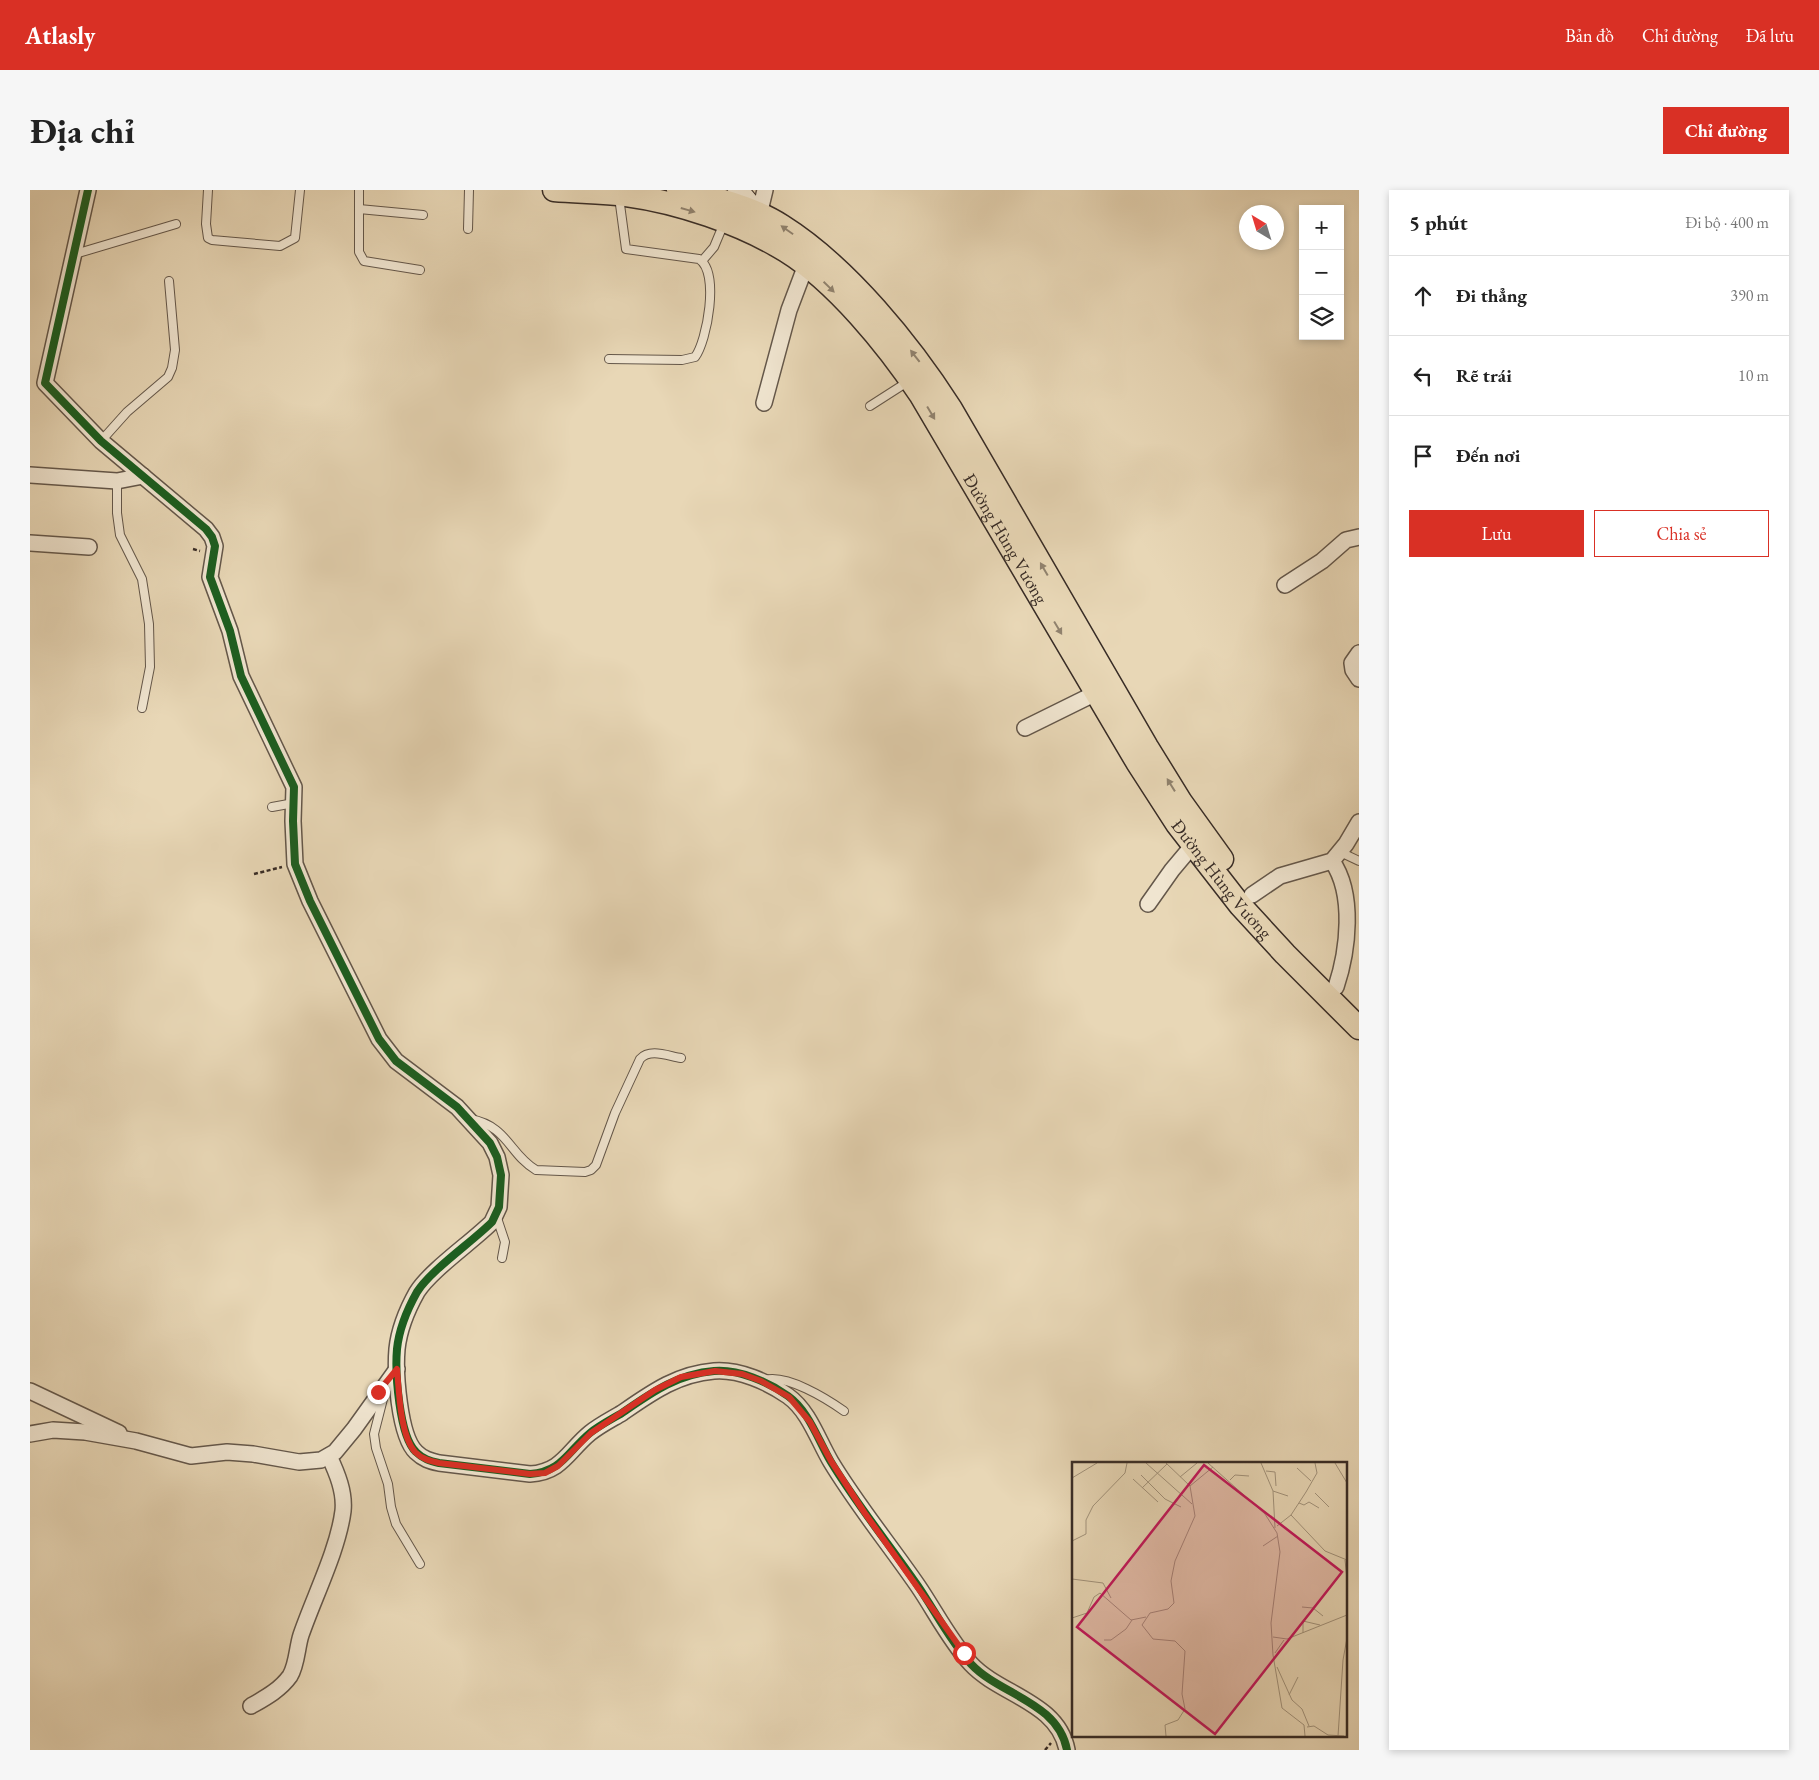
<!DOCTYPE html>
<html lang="vi">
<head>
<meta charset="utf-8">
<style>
	:root { --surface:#fff; --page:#f6f6f6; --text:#222; --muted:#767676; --line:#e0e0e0; --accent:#d93025 }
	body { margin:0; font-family:"EB Garamond",serif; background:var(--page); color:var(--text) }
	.controls { position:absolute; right:15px; top:15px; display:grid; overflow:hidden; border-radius:0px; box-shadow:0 2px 8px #0003 }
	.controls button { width:45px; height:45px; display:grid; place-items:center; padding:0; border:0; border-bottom:1px solid var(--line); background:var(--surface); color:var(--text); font:25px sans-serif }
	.compass { position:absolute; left:1209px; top:15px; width:45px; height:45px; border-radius:50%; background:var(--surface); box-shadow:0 2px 8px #0003; rotate:322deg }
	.stop { position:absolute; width:15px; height:15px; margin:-11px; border:4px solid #d93025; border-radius:50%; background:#fff }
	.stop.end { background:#d93025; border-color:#fff; box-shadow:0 1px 5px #0008 }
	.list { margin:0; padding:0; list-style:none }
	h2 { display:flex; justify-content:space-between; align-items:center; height:65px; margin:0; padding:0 20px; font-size:21px }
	h2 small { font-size:16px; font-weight:400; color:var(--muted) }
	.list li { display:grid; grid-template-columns:32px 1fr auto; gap:15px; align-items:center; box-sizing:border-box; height:80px; padding:0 20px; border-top:1px solid var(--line) }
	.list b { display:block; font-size:19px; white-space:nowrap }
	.list em { font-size:16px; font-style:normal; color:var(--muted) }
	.actions { display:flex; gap:10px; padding:15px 20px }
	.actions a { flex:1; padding:11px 0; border:1px solid var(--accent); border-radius:0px; text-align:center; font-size:18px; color:var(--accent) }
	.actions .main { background:var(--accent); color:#fff }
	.icon { flex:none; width:28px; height:28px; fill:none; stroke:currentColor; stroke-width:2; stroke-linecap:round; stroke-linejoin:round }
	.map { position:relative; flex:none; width:1329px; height:1560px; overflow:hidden; border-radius:0px }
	header { display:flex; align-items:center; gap:30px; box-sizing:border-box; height:70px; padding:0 25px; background:var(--accent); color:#fff }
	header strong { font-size:24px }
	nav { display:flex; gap:28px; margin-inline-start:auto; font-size:18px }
	.intro { display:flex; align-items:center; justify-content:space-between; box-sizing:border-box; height:120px; padding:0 30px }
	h1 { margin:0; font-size:35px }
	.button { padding:12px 22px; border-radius:0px; background:var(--accent); color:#fff; font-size:18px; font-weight:700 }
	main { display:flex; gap:30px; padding:0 30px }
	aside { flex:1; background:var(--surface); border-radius:0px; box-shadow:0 2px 8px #0003 }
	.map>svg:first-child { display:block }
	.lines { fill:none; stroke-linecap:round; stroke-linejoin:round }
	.service-casing { stroke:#64574a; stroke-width:10 }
	.minor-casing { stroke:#64574a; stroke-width:18 }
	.secondary-casing { stroke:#382c26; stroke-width:22 }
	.primary-casing { stroke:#382c26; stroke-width:25 }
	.path { stroke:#382c26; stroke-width:2.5; stroke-dasharray:4 2.5; stroke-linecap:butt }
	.service { stroke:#f0e5d0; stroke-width:8 }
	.minor { stroke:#f0e5d0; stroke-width:15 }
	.secondary { stroke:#f0e5d0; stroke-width:20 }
	.primary { stroke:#e8d7b6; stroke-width:22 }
	.cycleway-casing { stroke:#f0e5d0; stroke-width:11 }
	.cycleway { stroke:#1b5e20; stroke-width:8 }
	.oneway { fill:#90826e }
	.route { stroke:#d93025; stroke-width:6 }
	.labels { text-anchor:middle; stroke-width:4.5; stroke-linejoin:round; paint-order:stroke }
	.street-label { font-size:18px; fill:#382c26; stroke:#f0e5d0 }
	.inset-road { fill:none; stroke:#a2937c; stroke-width:1 }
	.view { fill:#c2185b; fill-opacity:0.15; stroke:#c2185b; stroke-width:2.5 }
	.inset-edge { fill:none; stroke:#382c26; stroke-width:2.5 }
</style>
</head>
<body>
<header>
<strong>Atlasly</strong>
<nav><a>Bản đồ</a><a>Chỉ đường</a><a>Đã lưu</a></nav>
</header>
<div class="intro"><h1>Địa chỉ</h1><a class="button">Chỉ đường</a></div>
<main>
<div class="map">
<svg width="1329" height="1560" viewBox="0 0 1329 1560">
	<rect width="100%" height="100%" fill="#e8d7b6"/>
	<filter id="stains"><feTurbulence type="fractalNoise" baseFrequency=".004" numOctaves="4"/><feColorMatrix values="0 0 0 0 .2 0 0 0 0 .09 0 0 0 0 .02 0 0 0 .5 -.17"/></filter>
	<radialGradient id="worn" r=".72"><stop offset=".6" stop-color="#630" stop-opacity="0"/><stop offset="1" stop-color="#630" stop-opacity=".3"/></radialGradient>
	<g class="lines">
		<g class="service-casing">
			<g id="service">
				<polyline points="178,0 176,34 178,48 182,50 250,56 265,48 270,0"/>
				<polyline points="329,0 329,62 334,71 390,80"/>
				<polyline points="329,19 393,25"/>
				<polyline points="438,39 439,0"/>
				<polyline points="45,64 146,34"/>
				<polyline points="672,71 684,57 694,33"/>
				<path d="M 579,169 L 652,170 L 665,167 C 677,151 690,82 669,69 L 596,59 L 589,7"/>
				<polyline points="840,216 879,191"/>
				<polyline points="71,251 97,222 138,187 142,178 145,160 139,91"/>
				<polyline points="87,291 87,323 90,345 112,389 119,434 120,477 112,518"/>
				<polyline points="242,617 264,613"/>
				<polyline points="1310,662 1329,671"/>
				<path d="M 440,929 C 478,936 479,964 506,980 L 555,982 L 561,980 L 566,975 L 585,923 L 610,869 C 620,858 638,866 651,868"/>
				<polyline points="466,1025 475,1052 472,1068"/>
				<path d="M 735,1190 C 757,1184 797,1209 814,1221"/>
				<polyline points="354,1205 344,1244 346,1258 358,1294 361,1317 366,1334 390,1374"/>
			</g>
		</g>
		<g class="minor-casing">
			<g id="minor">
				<path d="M 58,0 L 15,193 L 71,251 L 176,339 L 182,347 L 185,356 L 180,387 L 200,441 L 211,486 L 264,597 L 263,631 L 265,674 L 280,711 L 349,849 L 366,871 L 427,917 L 460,953 L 467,967 L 471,985 L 469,1017 L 462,1032 C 442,1052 401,1080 387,1102 C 378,1118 369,1140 367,1159 C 365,1182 369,1246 386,1262 C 393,1269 400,1271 409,1273 L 500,1284 C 532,1282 538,1261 560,1243 C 570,1235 582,1229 592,1223 C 621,1203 647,1184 684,1181 C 709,1179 738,1192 758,1206 C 779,1221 788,1250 801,1272 C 827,1315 859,1354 888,1396 C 905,1421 920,1451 941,1474 C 970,1505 1028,1512 1037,1560"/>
				<polyline points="729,25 735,0"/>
				<polyline points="734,213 759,120 776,75"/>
				<polyline points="0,285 87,291 113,286"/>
				<polyline points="0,353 59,357"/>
				<polyline points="1255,395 1292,371 1316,350 1329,347"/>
				<polyline points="1329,463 1322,473 1323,480 1329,489"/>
				<polyline points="995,538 1066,503"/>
				<path d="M 1302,671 C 1325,704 1318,761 1306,797"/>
				<polyline points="1222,705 1250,686 1302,671 1316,654 1329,632"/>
				<polyline points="1118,714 1142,680 1163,655"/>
				<polyline points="0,1201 89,1243"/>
				<polyline points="0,1244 23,1240 55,1242 106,1251 161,1266 197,1262 223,1264 269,1272 291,1270 305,1262 324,1239 367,1179"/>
				<path d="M 221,1516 C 235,1508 250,1500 260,1486 C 267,1475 267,1457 271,1445 C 284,1407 308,1360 313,1321 C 315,1302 307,1283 299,1266"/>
			</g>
		</g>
		<g class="secondary-casing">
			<polyline id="secondary" points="708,0 729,25"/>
		</g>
		<g class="primary-casing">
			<g id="primary">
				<path id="s1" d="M 524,0 C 548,2 572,2 596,5 C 648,12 711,33 756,61 C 806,92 857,155 890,204 L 1107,572 L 1147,634 L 1210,715 L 1255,764 L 1329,838"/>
				<path d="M 648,0 C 682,7 723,17 752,36 C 817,77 880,155 921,219 L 1117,557 L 1151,612 L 1192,669"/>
			</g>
		</g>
		<g class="path">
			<polyline points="163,359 170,361"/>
			<polyline points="224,684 252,677"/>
			<polyline points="1015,1560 1021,1553"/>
		</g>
		<use href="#service" class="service"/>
		<use href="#minor" class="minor"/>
		<use href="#secondary" class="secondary"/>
		<use href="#primary" class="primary"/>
		<g class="cycleway-casing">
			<path id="cycleway" d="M 58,0 L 15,193 L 71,251 L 176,339 L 182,347 L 185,356 L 180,387 L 200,441 L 211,486 L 264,597 L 263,631 L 265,674 L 280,711 L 349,849 L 366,871 L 427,917 L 460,953 L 467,967 L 471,985 L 469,1017 L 462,1032 C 442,1052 401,1080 387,1102 C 378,1118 369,1140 367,1159 C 365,1182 369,1246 386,1262 C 393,1269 400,1271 409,1273 L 500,1284 C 532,1282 538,1261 560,1243 C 570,1235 582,1229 592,1223 C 621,1203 647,1184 684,1181 C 709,1179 738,1192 758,1206 C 779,1221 788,1250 801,1272 C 827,1315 859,1354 888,1396 C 905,1421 920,1451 941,1474 C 970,1505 1028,1512 1037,1560"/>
		</g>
		<use href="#cycleway" class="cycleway"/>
	</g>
	<defs><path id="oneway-solid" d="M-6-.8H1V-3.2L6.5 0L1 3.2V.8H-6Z" transform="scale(1.25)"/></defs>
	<g class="oneway">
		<use href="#oneway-solid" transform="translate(658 20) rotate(16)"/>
		<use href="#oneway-solid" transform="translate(757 40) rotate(-145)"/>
		<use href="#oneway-solid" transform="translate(799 97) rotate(44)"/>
		<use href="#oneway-solid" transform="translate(885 166) rotate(-128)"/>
		<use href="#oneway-solid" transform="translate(901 223) rotate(59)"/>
		<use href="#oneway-solid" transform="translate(1014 379) rotate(-120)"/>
		<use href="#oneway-solid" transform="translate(1028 438) rotate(59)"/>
		<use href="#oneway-solid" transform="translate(1141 595) rotate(-122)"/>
	</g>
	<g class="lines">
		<path class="route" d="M 348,1202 L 367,1179 C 369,1201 370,1245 385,1262 C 392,1269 400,1271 409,1273 L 500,1284 L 515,1283 L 528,1276 L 561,1243 L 625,1200 L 651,1187 L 685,1181 L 712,1184 L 731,1191 L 759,1207 L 780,1232 L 801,1271 L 834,1322 L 934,1463"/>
	</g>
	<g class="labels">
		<g class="street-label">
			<text dy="6" stroke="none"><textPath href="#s1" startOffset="608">Đường Hùng Vương</textPath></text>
			<text dy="6" stroke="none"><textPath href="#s1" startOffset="1012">Đường Hùng Vương</textPath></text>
		</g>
	</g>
	<g transform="translate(1042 1272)">
		<rect width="275" height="275" fill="#e8d7b6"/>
		<path class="inset-road" d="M 74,1 L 120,42M 94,1 L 118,24M 136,1 L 193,52 L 205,71 L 208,90 L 199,161 L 201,193 L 210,246 L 232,263 L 233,274M 189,1 L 201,29 L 203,66M 263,1 L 275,21M 225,6 L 239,19M 194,9 L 203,10 L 204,24M 69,13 L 93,37 L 109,45M 108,15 L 125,1M 0,16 L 25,1M 61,17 L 86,40M 158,18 L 163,13 L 177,14M 70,26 L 95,2M 201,29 L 216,34M 243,31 L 257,45M 227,41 L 232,43 L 237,40 L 247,46M 219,53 L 253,89 L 275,98M 205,64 L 219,53 L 234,30 L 245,11 L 243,1M 0,79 L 14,72 L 14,58 L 21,44 L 53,11 L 55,1M 191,84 L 206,74M 273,98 L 275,117M 0,117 L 31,121 L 39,136M 230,145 L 241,146 L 251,154M 0,156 L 15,151 L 22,135 L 28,131 L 59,158 L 74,155M 231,171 L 231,159 L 248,163M 201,175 L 215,177 L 275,153M 32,178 L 39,178 L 54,167 L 60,158M 203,191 L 212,178M 205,205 L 220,238 L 230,247 L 237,264M 217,233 L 226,215M 235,265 L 242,264 L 256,273 L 272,274M 94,274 L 93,263 L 106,258 L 113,247 L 110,232 L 113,189 L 103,179 L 81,177 L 70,163 L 78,151 L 96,147 L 102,141 L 99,119 L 103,99 L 123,54 L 118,24 L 141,5M 266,274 L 271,198 L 275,176"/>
		<path class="view" d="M 132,3 L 270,110 L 143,272 L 5,165 Z"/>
		<rect width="275" height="275" class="inset-edge"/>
	</g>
	<rect width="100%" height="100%" filter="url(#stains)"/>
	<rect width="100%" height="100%" fill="url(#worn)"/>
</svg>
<div class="controls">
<button>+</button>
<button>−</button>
<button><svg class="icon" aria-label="layers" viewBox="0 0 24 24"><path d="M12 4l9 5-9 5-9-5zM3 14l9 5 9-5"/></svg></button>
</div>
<svg class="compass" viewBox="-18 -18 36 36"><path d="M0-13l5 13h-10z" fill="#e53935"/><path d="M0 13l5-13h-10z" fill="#767676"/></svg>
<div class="stop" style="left:934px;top:1463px"></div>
<div class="stop end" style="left:348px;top:1202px"></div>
</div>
<aside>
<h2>5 phút<small>Đi bộ · 400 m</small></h2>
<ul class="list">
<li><svg class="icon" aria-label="ahead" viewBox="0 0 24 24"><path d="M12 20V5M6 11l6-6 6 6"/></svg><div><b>Đi thẳng</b></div><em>390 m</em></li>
<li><svg class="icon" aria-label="left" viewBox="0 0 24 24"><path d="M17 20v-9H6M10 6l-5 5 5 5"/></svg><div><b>Rẽ trái</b></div><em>10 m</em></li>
<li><svg class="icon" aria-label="arrive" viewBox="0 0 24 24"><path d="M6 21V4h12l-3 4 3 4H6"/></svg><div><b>Đến nơi</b></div></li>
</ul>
<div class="actions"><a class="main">Lưu</a><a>Chia sẻ</a></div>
</aside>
</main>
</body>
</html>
